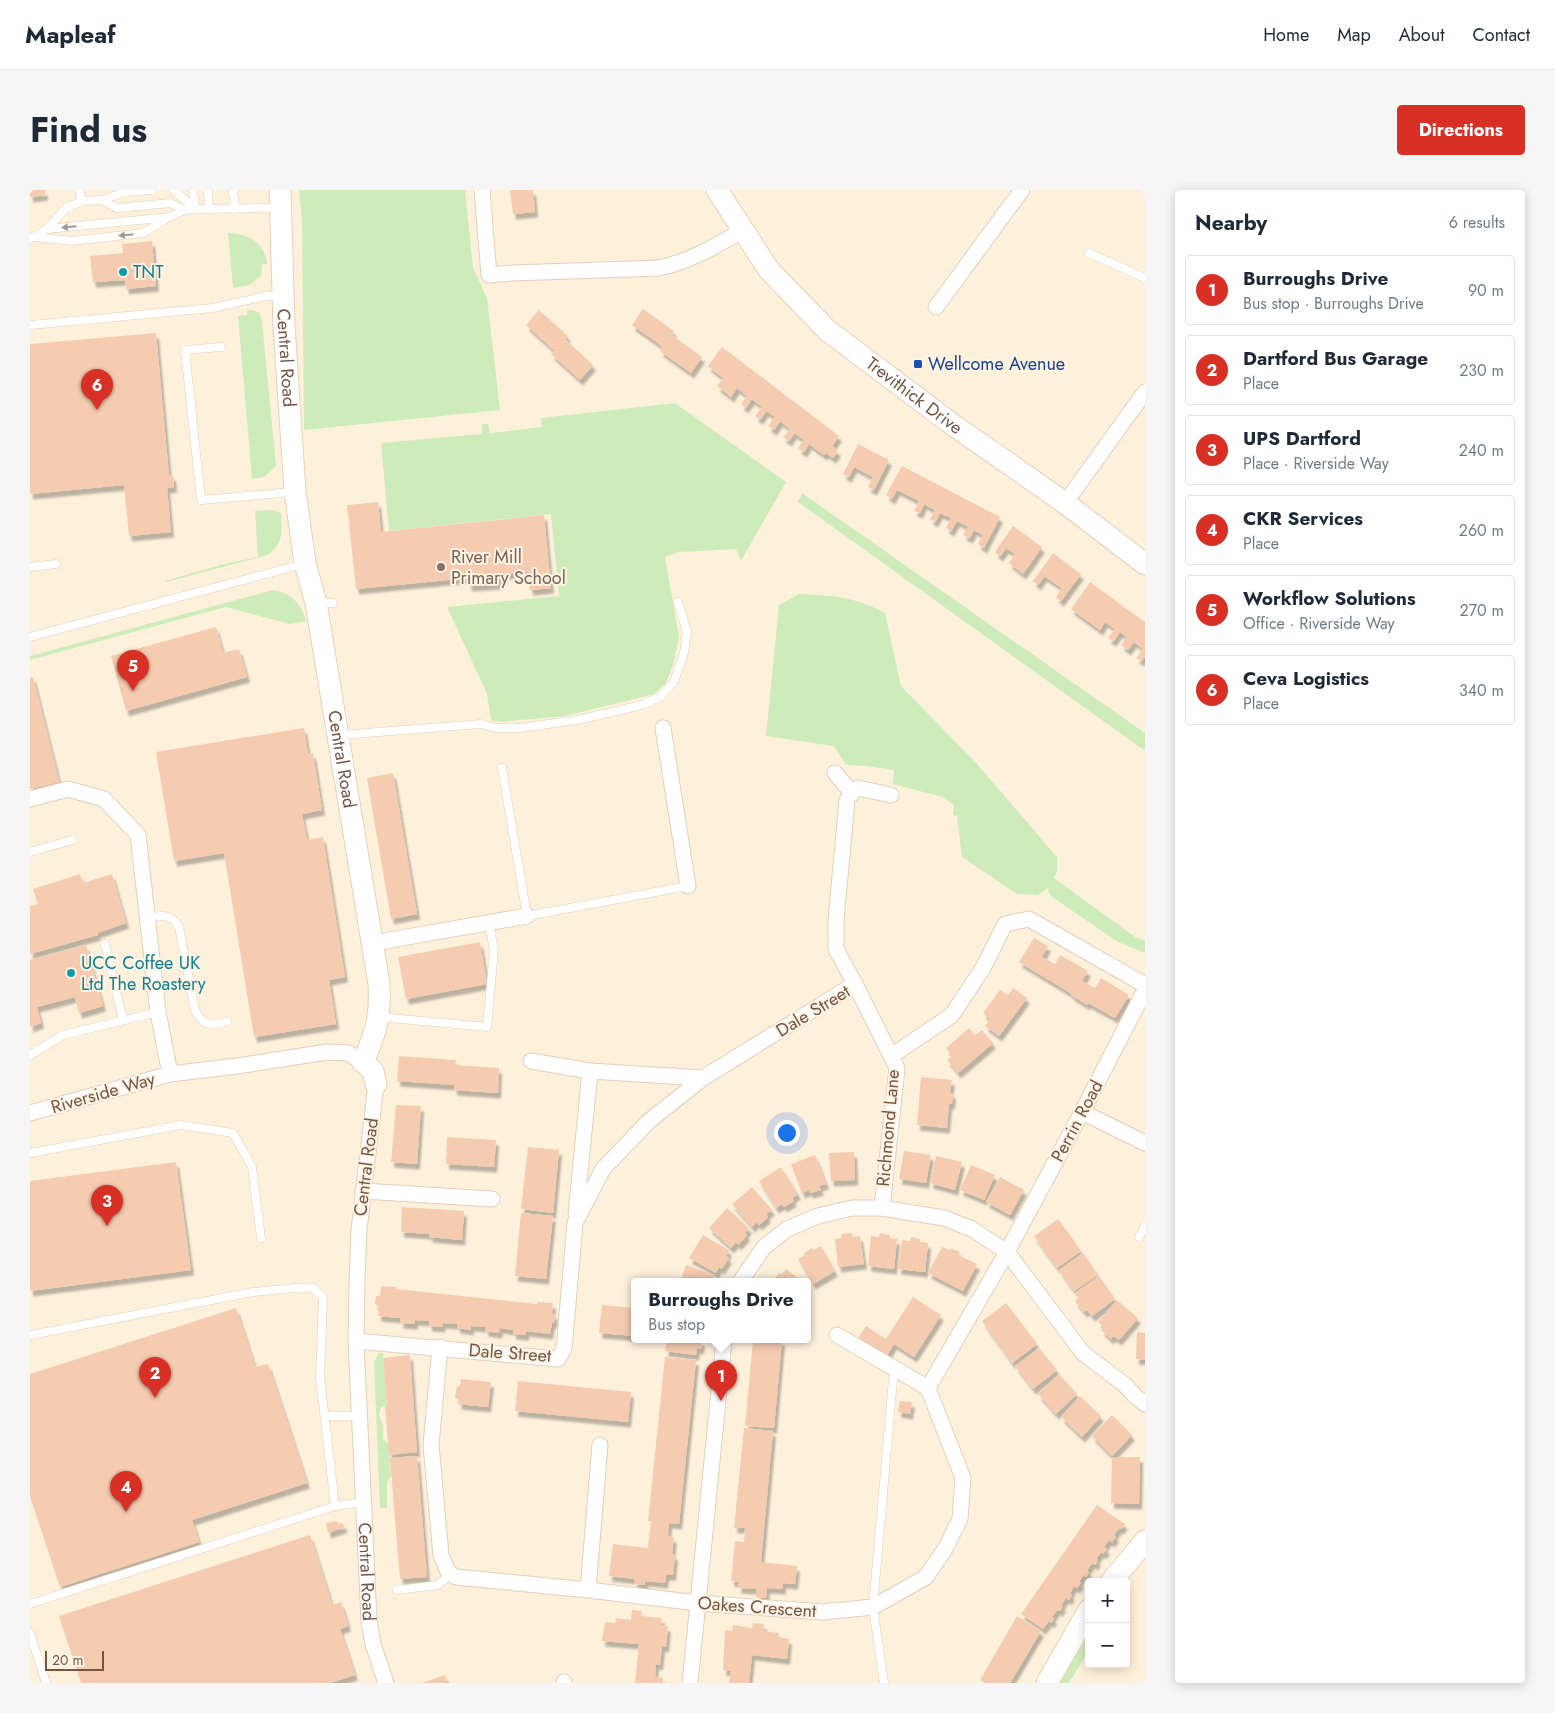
<!DOCTYPE html>
<html lang="en">
<head>
<meta charset="utf-8">
<style>
	:root { --surface:#fff; --page:#f6f6f7; --text:#1f2937; --muted:#747a83; --line:#e0e1e3; --accent:#d93025 }
	body { margin:0; font-family:Jost,sans-serif; background:var(--page); color:var(--text) }
	.controls { position:absolute; right:15px; bottom:15px; display:grid; overflow:hidden; border-radius:5px; box-shadow:0 2px 12px #0003 }
	.controls button { width:45px; height:45px; display:grid; place-items:center; padding:0; border:0; border-bottom:1px solid var(--line); background:var(--surface); color:var(--text); font:25px sans-serif }
	.scale { position:absolute; left:15px; bottom:12px; width:59px; box-sizing:border-box; padding-left:5px; border:2px solid #755543; border-top:0; font-size:14px; line-height:18px; white-space:nowrap; color:#755543; -webkit-text-stroke:4px #fff4e4; paint-order:stroke }
	.you { position:absolute; left:756px; top:942px; width:18px; height:18px; margin:-12px; border:4px solid #fff; border-radius:50%; background:#1a73e8; box-shadow:0 0 0 8px #1a73e833 }
	.badge { display:grid; place-items:center; width:32px; height:32px; border-radius:50%; background:var(--accent); color:#fff; font-size:16px; font-weight:700 }
	.pin { position:absolute; translate:-50% -41px; filter:drop-shadow(0 1px 2px #0008) }
	.pin::after { content:''; position:absolute; top:26px; width:18px; height:15px; background:inherit; clip-path:polygon(0 0,100% 0,50% 100%) }
	.popup { position:absolute; left:601px; top:1088px; width:180px; height:65px; box-sizing:border-box; display:grid; place-content:center; border-radius:5px; background:var(--surface); filter:drop-shadow(0 1px 4px #0005); font-size:16px; white-space:nowrap; color:var(--muted) }
	.popup b { font-size:19px; color:var(--text) }
	.popup::after { content:''; position:absolute; left:50%; top:100%; margin-left:-10px; border:10px solid transparent; border-top-color:var(--surface) }
	.list { margin:0; padding:0; list-style:none }
	h2 { display:flex; justify-content:space-between; align-items:center; height:65px; margin:0; padding:0 20px; font-size:21px }
	h2 small { font-size:16px; font-weight:400; color:var(--muted) }
	.list li { display:grid; grid-template-columns:32px 1fr auto; gap:15px; align-items:center; box-sizing:border-box; height:70px; margin:0 10px 10px; padding:0 10px; border:1px solid var(--line); border-radius:5px }
	.list b { display:block; font-size:19px; white-space:nowrap }
	.list p { margin:0; font-size:16px; white-space:nowrap; color:var(--muted) }
	.list em { font-size:16px; font-style:normal; color:var(--muted) }
	.map { position:relative; flex:none; width:1115px; height:1493px; overflow:hidden; border-radius:5px }
	header { display:flex; align-items:center; gap:30px; box-sizing:border-box; height:70px; padding:0 25px; background:var(--surface); border-bottom:1px solid var(--line) }
	header strong { font-size:24px }
	nav { display:flex; gap:28px; margin-inline-start:auto; font-size:18px }
	.intro { display:flex; align-items:center; justify-content:space-between; box-sizing:border-box; height:120px; padding:0 30px }
	h1 { margin:0; font-size:35px }
	.button { padding:12px 22px; border-radius:5px; background:var(--accent); color:#fff; font-size:18px; font-weight:700 }
	main { display:flex; gap:30px; padding:0 30px }
	aside { flex:1; background:var(--surface); border-radius:5px; box-shadow:0 2px 12px #0003 }
	.map>svg:first-child { display:block }
	.green { fill:#ceecba }
	.building { fill:#f6ccb1; filter:url(#shadow) }
	.lines { fill:none; stroke-linecap:round; stroke-linejoin:round }
	.lane-casing { stroke:#e4cebb; stroke-width:9 }
	.street-casing { stroke:#e4cebb; stroke-width:17 }
	.secondary-casing { stroke:#eacfb7; stroke-width:23 }
	.lane { stroke:#fff; stroke-width:8 }
	.street { stroke:#fff; stroke-width:15 }
	.secondary { stroke:#fff; stroke-width:21 }
	.oneway { fill:#ac998e }
	.culture-dot { fill:#0f9aa8; stroke:#fff4e4; stroke-width:2 }
	.transit-dot { fill:#1a4fb4; stroke:#fff4e4; stroke-width:2 }
	.education-dot { fill:#8d6e63; stroke:#fff4e4; stroke-width:2 }
	.labels { text-anchor:middle; stroke-width:4; stroke-linejoin:round; paint-order:stroke }
	.culture-label { font-size:18px; fill:#0d838f; stroke:#fff4e4; text-anchor:start }
	.street-label { font-size:18px; fill:#755543; stroke:#fff4e4 }
	.transit-label { font-size:18px; fill:#164399; stroke:#fff4e4; text-anchor:start }
	.education-label { font-size:18px; fill:#785e54; stroke:#fff4e4; text-anchor:start }
</style>
</head>
<body>
<header>
<strong>Mapleaf</strong>
<nav><a>Home</a><a>Map</a><a>About</a><a>Contact</a></nav>
</header>
<div class="intro"><h1>Find us</h1><a class="button">Directions</a></div>
<main>
<div class="map">
<svg width="1115" height="1493" viewBox="0 0 1115 1493">
	<defs>
		<filter id="shadow"><feDropShadow dx="3" dy="5.5" stdDeviation="1" flood-color="#0004"/></filter>
	</defs>
	<rect width="100%" height="100%" fill="#fef1dc"/>
	<g class="green">
		<polygon points="269,0 435,0 443,78 457,108 470,220 274,240 272,33"/>
		<path d="M 198,43 C 217,43 236,53 237,74 L 232,74 L 231,86 L 220,95 L 203,98 Z"/>
		<polygon points="217,120 222,120 230,123 232,131 246,276 234,287 222,289 208,126 217,125"/>
		<polygon points="645,213 756,292 711,371 706,359 649,362 635,367 649,447 643,475 636,493 624,504 535,526 471,532 461,530 457,504 417,417 529,406 521,324 359,341 351,253 452,244 452,234 458,234 460,243 512,237 511,228"/>
		<polygon points="772,303 1115,543 1115,561 768,312"/>
		<path d="M 243,320 L 251,323 C 252,341 254,353 238,365 L 136,392 L 135,391 L 194,374 L 228,367 L 225,321 Z"/>
		<path d="M 243,400 C 262,403 270,413 277,431 L 260,434 L 196,417 L 0,470 L 0,466 Z"/>
		<path d="M 769,404 C 801,405 827,407 855,423 L 871,496 L 947,574 L 1027,667 L 1027,681 L 1024,688 L 1105,747 L 1115,751 L 1115,763 L 1088,752 L 1022,707 L 1018,701 L 1019,697 L 1008,705 L 987,704 L 932,667 L 927,626 L 923,625 L 924,615 L 912,607 L 863,594 L 864,580 L 836,576 L 816,575 L 804,556 L 736,546 L 749,415 Z"/>
		<polygon points="349,1163 353,1163 357,1216 351,1217 349,1225 353,1236 353,1249 359,1254 361,1287 357,1292 357,1318 350,1318 344,1172"/>
		<polygon points="1059,1446 1059,1460 1039,1493 1029,1493 1037,1478"/>
	</g>
	<g class="building">
		<polygon points="0,0 15,0 15,5 0,7"/>
		<polygon points="480,0 503,0 505,22 483,24"/>
		<polygon points="122,51 126,96 96,99 95,90 63,92 60,66 93,63 92,54"/>
		<polygon points="613,119 644,141 642,145 672,167 661,183 630,161 633,157 602,135"/>
		<polygon points="509,120 538,146 535,149 563,175 550,190 521,164 525,161 496,135"/>
		<polygon points="126,143 139,286 143,285 144,297 137,298 141,342 99,346 94,295 0,304 0,154"/>
		<polygon points="692,157 809,246 802,256 808,261 803,268 796,263 794,265 779,254 774,262 768,258 774,250 764,243 759,251 753,247 760,239 750,231 744,240 738,236 745,227 736,221 730,229 725,226 732,217 722,209 715,218 711,214 717,206 707,198 701,207 687,196 693,188 678,176"/>
		<polygon points="828,254 859,270 844,300 838,297 843,287 824,277 819,287 813,284"/>
		<polygon points="872,276 970,327 954,358 948,354 953,345 944,340 940,348 933,345 938,337 927,331 921,341 916,338 921,328 910,323 905,332 900,329 905,320 894,314 890,323 884,321 889,311 867,300 862,309 856,305"/>
		<polygon points="348,312 351,342 514,325 521,398 500,400 498,382 468,385 469,394 439,396 438,388 326,399 317,315"/>
		<polygon points="983,336 1012,357 993,384 979,373 985,364 976,358 970,366 965,362"/>
		<polygon points="1023,363 1051,384 1031,411 1026,407 1032,398 1014,386 1008,395 1003,391"/>
		<polygon points="1060,392 1115,432 1115,465 1111,471 1106,468 1113,459 1104,452 1098,460 1091,455 1097,447 1090,442 1083,451 1078,448 1085,439 1075,432 1070,440 1041,419"/>
		<polygon points="186,437 193,463 209,459 217,487 96,521 81,466"/>
		<polygon points="3,487 29,592 0,599 0,488"/>
		<polygon points="274,538 278,564 283,563 292,620 272,624 277,650 293,647 315,787 299,790 306,834 224,847 194,663 144,671 126,562"/>
		<polygon points="363,583 387,724 361,729 337,588"/>
		<polygon points="50,684 53,693 82,684 96,733 67,743 68,745 0,764 0,716 8,714 3,699"/>
		<polygon points="1004,748 1018,756 1012,767 1025,774 1030,765 1058,781 1052,791 1065,798 1071,788 1099,805 1085,828 1058,813 1057,815 1041,805 1042,804 989,772"/>
		<polygon points="450,752 457,794 376,809 368,767"/>
		<polygon points="56,755 73,816 49,823 45,807 7,817 11,833 0,837 0,770"/>
		<polygon points="983,798 997,808 969,846 955,836 960,829 953,823 970,800 978,805"/>
		<polygon points="939,838 945,845 952,840 963,853 928,883 917,870 922,866 916,858"/>
		<polygon points="369,866 426,870 425,875 469,878 468,903 424,900 424,895 367,891"/>
		<polygon points="891,887 922,890 920,903 923,903 922,914 919,914 917,938 887,935"/>
		<polygon points="366,915 391,916 387,974 361,972"/>
		<polygon points="417,947 466,950 464,977 416,974"/>
		<polygon points="498,957 529,960 523,1023 491,1019"/>
		<polygon points="874,961 901,965 896,993 869,989"/>
		<polygon points="824,962 825,990 801,991 799,963"/>
		<polygon points="785,965 796,994 789,996 791,1000 780,1003 779,1000 772,1003 761,974"/>
		<polygon points="906,966 932,972 925,1000 900,993"/>
		<polygon points="146,972 161,1080 0,1101 0,991"/>
		<polygon points="941,975 965,985 954,1010 930,1000"/>
		<polygon points="751,977 768,1004 762,1008 764,1011 754,1017 752,1014 746,1018 729,991"/>
		<polygon points="970,987 994,1000 980,1025 956,1012"/>
		<polygon points="722,997 742,1020 736,1024 738,1027 729,1035 727,1032 722,1037 702,1014"/>
		<polygon points="372,1017 434,1021 432,1050 399,1047 400,1044 371,1042"/>
		<polygon points="697,1018 719,1038 715,1043 717,1045 713,1050 708,1055 706,1052 701,1058 679,1038"/>
		<polygon points="491,1023 523,1026 516,1089 485,1086"/>
		<polygon points="1028,1029 1051,1061 1027,1078 1004,1046"/>
		<polygon points="822,1043 823,1047 830,1046 834,1074 808,1077 805,1049 812,1048 811,1044"/>
		<polygon points="850,1043 860,1045 860,1048 867,1049 864,1079 838,1076 841,1046 849,1047"/>
		<polygon points="673,1045 699,1060 696,1066 699,1068 695,1074 692,1079 689,1077 686,1083 659,1068"/>
		<polygon points="881,1047 890,1049 890,1052 898,1053 895,1082 868,1079 872,1050 880,1051"/>
		<polygon points="791,1056 805,1081 783,1094 768,1069 775,1065 774,1063 782,1058 784,1060"/>
		<polygon points="912,1057 920,1060 921,1058 925,1060 930,1062 928,1065 947,1074 933,1101 898,1083"/>
		<polygon points="1053,1063 1068,1085 1044,1101 1029,1080"/>
		<polygon points="656,1075 684,1085 682,1092 650,1092"/>
		<polygon points="756,1079 773,1092 742,1092 749,1083 751,1085"/>
		<polygon points="1069,1086 1085,1109 1062,1126 1057,1120 1054,1122 1050,1117 1045,1111 1049,1108 1045,1103"/>
		<polygon points="351,1096 366,1097 366,1099 507,1114 507,1112 523,1113 522,1124 525,1124 524,1133 522,1132 520,1144 496,1141 496,1145 483,1144 483,1140 470,1138 469,1143 455,1141 456,1137 441,1136 441,1140 427,1138 427,1134 413,1133 412,1137 399,1136 399,1131 385,1130 385,1134 370,1133 371,1128 348,1126 349,1116 345,1114 346,1106 350,1106"/>
		<polygon points="883,1107 911,1125 884,1167 864,1154 855,1169 826,1151 836,1136 856,1149"/>
		<polygon points="1087,1110 1108,1128 1089,1150 1083,1146 1081,1149 1071,1140 1074,1137 1068,1132"/>
		<polygon points="976,1113 1007,1154 982,1173 952,1131"/>
		<polygon points="572,1115 605,1118 605,1146 569,1143"/>
		<polygon points="206,1118 225,1177 238,1174 277,1293 162,1330 169,1352 30,1397 0,1306 0,1184"/>
		<polygon points="1107,1142 1115,1143 1115,1170 1106,1169"/>
		<polygon points="637,1150 672,1150 671,1159 667,1158 666,1165 635,1161"/>
		<polygon points="723,1150 752,1150 744,1238 715,1236"/>
		<polygon points="1009,1158 1027,1180 1003,1199 985,1176"/>
		<polygon points="380,1165 387,1262 359,1265 355,1216 357,1216 353,1168"/>
		<polygon points="635,1167 666,1170 649,1334 639,1333 638,1346 644,1347 642,1364 645,1365 643,1385 636,1385 635,1393 615,1391 615,1395 604,1394 605,1389 579,1386 583,1354 618,1358 621,1331 618,1331"/>
		<polygon points="1029,1184 1047,1204 1026,1224 1008,1204"/>
		<polygon points="431,1189 461,1192 458,1217 428,1214 429,1209 425,1208 426,1201 427,1196 430,1196"/>
		<polygon points="488,1191 601,1202 598,1232 485,1221"/>
		<polygon points="1050,1206 1071,1226 1052,1247 1031,1227"/>
		<polygon points="870,1211 882,1212 880,1224 868,1222"/>
		<polygon points="1082,1225 1102,1245 1082,1266 1062,1246"/>
		<polygon points="714,1238 743,1241 731,1372 767,1376 765,1394 753,1393 753,1399 737,1398 736,1408 726,1407 727,1399 708,1398 709,1392 701,1391 705,1351 714,1352 715,1338 704,1338"/>
		<polygon points="387,1266 397,1387 370,1389 360,1268"/>
		<polygon points="1082,1267 1110,1267 1109,1314 1081,1313"/>
		<polygon points="1067,1315 1095,1334 1091,1339 1089,1338 1084,1345 1086,1347 1082,1352 1079,1350 1074,1357 1077,1359 1073,1364 1071,1362 1066,1369 1068,1370 1065,1375 1062,1373 1057,1380 1059,1382 1056,1387 1053,1385 1049,1392 1051,1393 1047,1398 1044,1396 1040,1404 1042,1405 1039,1410 1036,1408 1031,1415 1033,1416 1030,1421 1027,1420 1022,1427 1024,1429 1021,1433 1019,1431 1013,1439 991,1424"/>
		<polygon points="307,1331 308,1334 312,1333 315,1337 298,1343 296,1333"/>
		<polygon points="280,1345 302,1415 311,1412 318,1436 310,1439 325,1485 300,1493 51,1493 29,1426"/>
		<polygon points="602,1420 612,1421 611,1426 632,1428 631,1435 638,1436 636,1457 632,1456 630,1475 626,1474 625,1487 633,1488 633,1493 605,1493 609,1454 572,1451 575,1432 585,1433 586,1428 601,1430"/>
		<polygon points="987,1426 1011,1441 980,1493 955,1493 950,1490"/>
		<polygon points="723,1433 734,1434 733,1441 749,1443 748,1447 759,1449 757,1469 722,1465 719,1493 699,1493 701,1481 693,1480 695,1440 702,1441 703,1435 722,1438"/>
		<polygon points="415,1485 417,1493 392,1493"/>
	</g>
	<g class="lines">
		<g class="lane-casing">
			<g id="lane">
				<polyline points="49,0 52,11"/>
				<polyline points="144,0 165,19"/>
				<polyline points="163,0 165,19"/>
				<polyline points="178,0 179,19"/>
				<polyline points="203,0 205,19"/>
				<polyline points="72,10 95,2 122,0"/>
				<polyline points="17,39 140,27 155,20 165,19 249,18"/>
				<polyline points="5,47 42,51 113,43 136,29"/>
				<polyline points="0,48 4,47 17,39 36,18 52,11 72,10 87,18 140,13 155,20"/>
				<polyline points="1059,63 1115,88"/>
				<polyline points="0,135 183,118 236,106 251,105"/>
				<polyline points="191,157 155,160 171,310 263,302"/>
				<polyline points="0,377 26,374"/>
				<polyline points="288,413 303,413"/>
				<polyline points="0,447 273,374"/>
				<polyline points="310,545 451,534 466,538 489,538 547,530 612,515 630,507 644,492 654,463 657,442 648,412"/>
				<polyline points="472,578 497,726 658,696"/>
				<polyline points="0,662 42,650"/>
				<path d="M 117,728 C 131,725 141,723 149,737 L 165,821 C 174,837 180,835 197,832"/>
				<polyline points="75,754 93,830"/>
				<polyline points="349,827 457,837 464,760 459,733"/>
				<polyline points="0,865 33,845 128,822"/>
				<polyline points="0,963 151,935 203,943 222,977 231,1048"/>
				<polyline points="1109,1047 1115,1036"/>
				<polyline points="0,1145 223,1102 264,1098 283,1098 293,1107 290,1187 305,1316"/>
				<polyline points="295,1226 329,1226"/>
				<polyline points="367,1400 408,1395 421,1384"/>
				<polyline points="0,1414 305,1316 333,1312"/>
				<polyline points="0,1443 16,1493"/>
				<polyline points="854,1493 843,1417 864,1178"/>
			</g>
		</g>
		<g class="street-casing">
			<g id="street">
				<path d="M 452,0 L 459,85 L 483,83 L 628,78 C 659,72 686,56 713,40"/>
				<polyline points="906,117 992,0"/>
				<polyline points="1035,313 1115,202"/>
				<polyline points="633,538 658,696"/>
				<polyline points="805,583 822,603"/>
				<polyline points="0,609 38,599 74,609 108,645 128,822 140,884"/>
				<polyline points="343,753 497,726"/>
				<polyline points="825,794 806,759 806,730 817,610 822,603 828,598 861,605"/>
				<polyline points="501,871 560,881"/>
				<path id="s1" d="M 346,894 L 329,1040 L 327,1091 L 326,1151 L 339,1431 L 343,1454 L 356,1493"/>
				<polyline points="1052,922 1115,953"/>
				<polyline points="0,923 140,884 207,876 297,862 318,863 333,872"/>
				<polyline points="333,1001 462,1009"/>
				<polyline points="852,1018 867,878 861,866 922,825 953,778 975,734 999,729 1115,795"/>
				<polyline points="546,1024 560,881 673,888"/>
				<polyline points="710,1092 734,1057 757,1039 788,1026 822,1018 852,1018 914,1028 942,1039 977,1062 1053,1163 1095,1195 1105,1206 1115,1214"/>
				<polyline points="807,1145 898,1198"/>
				<polyline points="326,1151 528,1169 534,1159 535,1148 545,1033 573,979 619,931 673,888 825,794 861,866"/>
				<polyline points="410,1157 401,1255 411,1365 418,1382 426,1387 558,1400 668,1413 793,1422 843,1417 896,1387 915,1359 930,1329 933,1288 898,1198 977,1062 1052,922 1115,800"/>
				<polyline points="558,1400 570,1255"/>
				<polyline points="534,1493 534,1492"/>
				<polyline points="660,1493 694,1150"/>
			</g>
		</g>
		<g class="secondary-casing">
			<g id="secondary">
				<path id="s2" d="M 250,0 L 254,136 L 265,301 L 275,373 L 286,413 L 349,794 C 351,826 346,843 333,872 L 343,881 L 346,894"/>
				<path id="s3" d="M 687,0 L 739,80 L 797,140 L 919,232 L 1035,313 L 1115,374"/>
				<polyline points="1081,1392 1115,1351"/>
				<polyline points="1017,1493 1059,1420"/>
			</g>
		</g>
		<use href="#lane" class="lane"/>
		<use href="#street" class="street"/>
		<use href="#secondary" class="secondary"/>
	</g>
	<defs><path id="oneway-solid" d="M-6-.8H1V-3.2L6.5 0L1 3.2V.8H-6Z" transform="scale(1.25)"/></defs>
	<g class="oneway">
		<use href="#oneway-solid" transform="translate(39 37) rotate(175)"/>
		<use href="#oneway-solid" transform="translate(96 45) rotate(174)"/>
	</g>
	<g class="culture-dot">
		<circle cx="93" cy="82" r="5"/>
		<circle cx="41" cy="783" r="5"/>
	</g>
	<rect class="transit-dot" x="883" y="169" width="10" height="10" rx="2.5"/>
	<circle class="education-dot" cx="411" cy="377" r="5"/>
	<g class="labels">
		<g class="culture-label">
			<text x="103" y="88">TNT</text>
			<text x="51" y="779">UCC Coffee UK<tspan x="51" dy="21">Ltd The Roastery</tspan></text>
		</g>
		<g class="street-label">
			<text dy="6" stroke="none"><textPath href="#s2" startOffset="168">Central Road</textPath></text>
			<text dy="6" stroke="none"><textPath href="#s3" startOffset="288">Trevithick Drive</textPath></text>
			<text dy="6" stroke="none"><textPath href="#s2" startOffset="574">Central Road</textPath></text>
			<text transform="translate(783 821) rotate(-31)" y="6">Dale Street</text>
			<text transform="translate(73 903) rotate(-16)" y="6">Riverside Way</text>
			<text transform="translate(1047 931) rotate(-62)" y="6">Perrin Road</text>
			<text transform="translate(858 938) rotate(-85)" y="6">Richmond Lane</text>
			<text transform="translate(336 977) rotate(-83)" y="6">Central Road</text>
			<text transform="translate(480 1163) rotate(4)" y="6">Dale Street</text>
			<text dy="6" stroke="none"><textPath href="#s1" startOffset="489">Central Road</textPath></text>
			<text transform="translate(727 1417) rotate(4)" y="6">Oakes Crescent</text>
		</g>
		<g class="transit-label">
			<text x="898" y="180">Wellcome Avenue</text>
		</g>
		<g class="education-label">
			<text x="421" y="373">River Mill<tspan x="421" dy="21">Primary School</tspan></text>
		</g>
	</g>
</svg>
<div class="controls">
<button>+</button>
<button>−</button>
</div>
<div class="scale">20 m</div>
<div class="you"></div>
<div class="pin badge" style="left:691px;top:1211px">1</div>
<div class="popup"><b>Burroughs Drive</b>Bus stop</div>
<div class="pin badge" style="left:125px;top:1208px">2</div>
<div class="pin badge" style="left:77px;top:1036px">3</div>
<div class="pin badge" style="left:96px;top:1322px">4</div>
<div class="pin badge" style="left:103px;top:501px">5</div>
<div class="pin badge" style="left:67px;top:220px">6</div>
</div>
<aside>
<h2>Nearby<small>6 results</small></h2>
<ul class="list">
<li><span class="badge">1</span><div><b>Burroughs Drive</b><p>Bus stop · Burroughs Drive</p></div><em>90 m</em></li>
<li><span class="badge">2</span><div><b>Dartford Bus Garage</b><p>Place</p></div><em>230 m</em></li>
<li><span class="badge">3</span><div><b>UPS Dartford</b><p>Place · Riverside Way</p></div><em>240 m</em></li>
<li><span class="badge">4</span><div><b>CKR Services</b><p>Place</p></div><em>260 m</em></li>
<li><span class="badge">5</span><div><b>Workflow Solutions</b><p>Office · Riverside Way</p></div><em>270 m</em></li>
<li><span class="badge">6</span><div><b>Ceva Logistics</b><p>Place</p></div><em>340 m</em></li>
</ul>
</aside>
</main>
</body>
</html>
